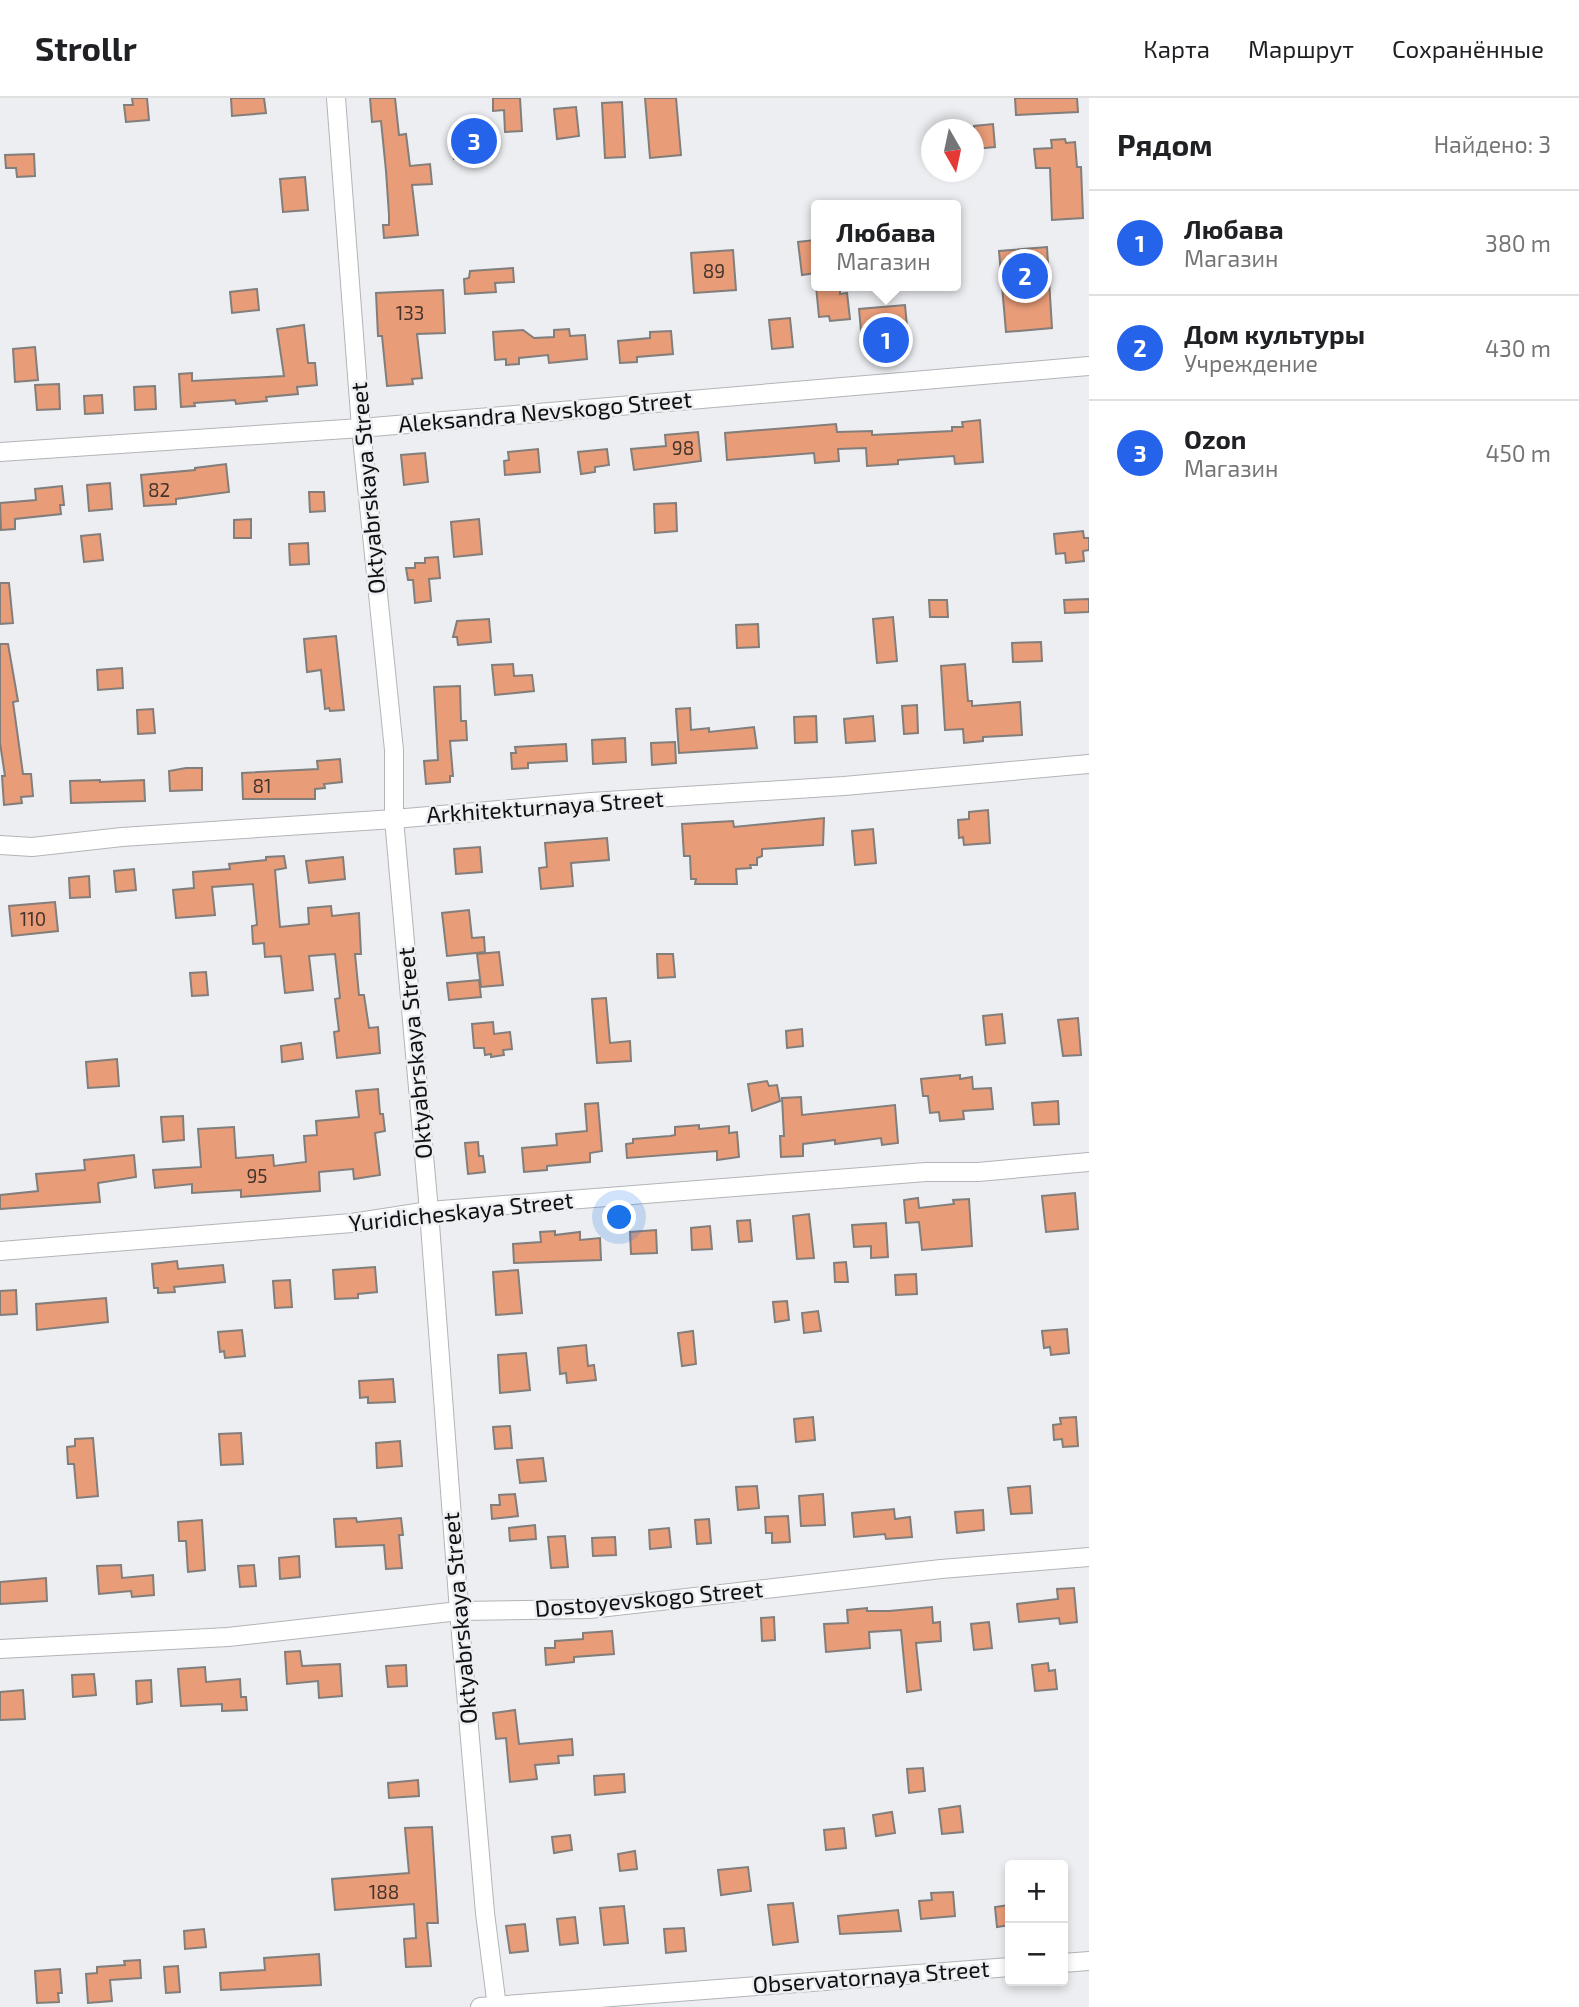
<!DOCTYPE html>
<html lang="ru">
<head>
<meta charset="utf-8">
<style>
	:root { --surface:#fff; --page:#f2f2f2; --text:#202124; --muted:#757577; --line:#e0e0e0; --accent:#2563eb }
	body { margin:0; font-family:"Exo 2",sans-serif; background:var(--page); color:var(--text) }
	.controls { position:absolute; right:21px; bottom:21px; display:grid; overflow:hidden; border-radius:7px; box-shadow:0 4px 10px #0003 }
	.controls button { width:63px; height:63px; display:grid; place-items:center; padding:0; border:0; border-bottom:2px solid var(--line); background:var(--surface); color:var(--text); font:35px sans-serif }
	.compass { position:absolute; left:921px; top:21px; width:63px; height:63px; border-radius:50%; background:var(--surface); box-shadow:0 4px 10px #0003; rotate:171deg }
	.you { position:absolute; left:620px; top:1120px; width:24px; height:24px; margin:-18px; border:5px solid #fff; border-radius:50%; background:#1a73e8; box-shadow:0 0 0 10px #1a73e833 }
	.badge { display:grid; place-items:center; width:46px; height:46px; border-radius:50%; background:var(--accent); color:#fff; font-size:23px; font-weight:700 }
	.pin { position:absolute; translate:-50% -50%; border:4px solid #fff; box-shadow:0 2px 7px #0006 }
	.popup { position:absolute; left:811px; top:102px; width:150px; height:91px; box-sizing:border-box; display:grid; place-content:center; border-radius:7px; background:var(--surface); filter:drop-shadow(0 2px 5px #0005); font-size:23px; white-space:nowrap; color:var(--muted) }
	.popup b { font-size:26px; color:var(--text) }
	.popup::after { content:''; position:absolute; left:50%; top:100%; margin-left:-14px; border:14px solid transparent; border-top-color:var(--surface) }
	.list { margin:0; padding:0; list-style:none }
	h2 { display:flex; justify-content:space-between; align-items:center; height:91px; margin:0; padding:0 28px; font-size:30px }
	h2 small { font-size:23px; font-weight:400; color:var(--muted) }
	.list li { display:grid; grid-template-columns:46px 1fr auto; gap:21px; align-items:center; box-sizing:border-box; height:105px; padding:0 28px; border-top:2px solid var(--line) }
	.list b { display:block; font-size:26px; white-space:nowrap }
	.list p { margin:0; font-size:23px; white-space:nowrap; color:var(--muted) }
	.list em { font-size:23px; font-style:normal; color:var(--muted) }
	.map { position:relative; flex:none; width:1089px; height:1909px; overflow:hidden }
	header { display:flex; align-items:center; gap:42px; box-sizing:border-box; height:98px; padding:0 35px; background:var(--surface); border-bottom:2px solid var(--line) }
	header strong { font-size:33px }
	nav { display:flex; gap:38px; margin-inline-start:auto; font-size:24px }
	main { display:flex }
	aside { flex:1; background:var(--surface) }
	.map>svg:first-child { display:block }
	.building { fill:#e99c78; stroke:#817e7c; stroke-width:2 }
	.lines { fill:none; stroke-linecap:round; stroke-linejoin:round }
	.street-casing { stroke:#b2b4b7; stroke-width:20 }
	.street { stroke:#fff; stroke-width:18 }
	.labels { text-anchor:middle; stroke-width:5; stroke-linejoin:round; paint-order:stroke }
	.number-label { font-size:19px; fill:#46342c }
	.street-label { font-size:23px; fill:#101112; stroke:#edeef1 }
</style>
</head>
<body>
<header>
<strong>Strollr</strong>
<nav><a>Карта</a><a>Маршрут</a><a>Сохранённые</a></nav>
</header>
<main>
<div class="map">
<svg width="1089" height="1909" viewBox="0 0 1089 1909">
	<rect width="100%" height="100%" fill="#edeef1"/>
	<g class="building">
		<polygon points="132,0 147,0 149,22 126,24 124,7 133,7"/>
		<polygon points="231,0 264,0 266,15 232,18"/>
		<polygon points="370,0 395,0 399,37 406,36 410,68 430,66 432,86 412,87 418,137 384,140 383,127 389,127 389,117 386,73 381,23 372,24"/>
		<polygon points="493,0 520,0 522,33 505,34 504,12 493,13"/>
		<polygon points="645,0 676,0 681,57 650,60"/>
		<polygon points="1015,0 1077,0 1078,14 1016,17"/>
		<polygon points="622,4 625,59 605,60 602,5"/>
		<polygon points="576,9 579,38 557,41 554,11"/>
		<polygon points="993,26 995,49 974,51 974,28"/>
		<polygon points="477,32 479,58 454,61 451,34"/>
		<polygon points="1065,41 1066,45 1075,44 1077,69 1081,69 1083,120 1052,122 1050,70 1036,70 1034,51 1052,50 1051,42"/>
		<polygon points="34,56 35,78 17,79 16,70 6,70 5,57"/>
		<polygon points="305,79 308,112 283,114 280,81"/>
		<polygon points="815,142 816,175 802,177 798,144"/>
		<polygon points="1047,149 1052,230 1006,234 999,153"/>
		<polygon points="733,152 736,192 694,195 691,155"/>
		<polygon points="513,170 514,184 495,185 496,194 465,196 464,181 469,180 470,173"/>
		<polygon points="816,188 840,188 840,196 847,195 850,221 830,223 829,218 819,219"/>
		<polygon points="257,191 259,212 232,215 230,194"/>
		<polygon points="443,192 445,235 417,236 422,280 412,281 413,286 387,288 382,238 378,238 376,195"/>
		<polygon points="905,207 908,239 862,244 859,211"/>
		<polygon points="790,220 793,249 772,251 769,222"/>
		<polygon points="304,227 308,265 315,265 317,287 297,289 298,296 266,299 267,303 236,306 235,302 194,305 195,308 181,309 179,276 192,275 192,283 284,278 277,231"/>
		<polygon points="569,231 570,238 585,237 587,261 549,265 548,257 519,260 519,266 506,267 506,261 495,262 493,234 523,232 534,240 554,239 554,232"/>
		<polygon points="671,233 673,256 637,259 637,264 620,265 618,243 650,240 650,234"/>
		<polygon points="35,249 38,282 15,284 13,251"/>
		<polygon points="59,286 60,311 37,312 35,287"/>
		<polygon points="155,288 156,311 135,312 134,289"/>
		<polygon points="102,297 103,315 85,316 84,298"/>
		<polygon points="980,322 983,364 955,366 954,358 898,362 898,366 867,368 866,350 838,351 839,363 815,365 814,355 727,362 725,335 836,326 837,334 872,333 872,337 952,333 952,329 963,329 962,324"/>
		<polygon points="698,334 701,363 634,372 631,351 666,348 665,337"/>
		<polygon points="538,351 540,374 505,377 504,363 509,362 508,354"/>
		<polygon points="607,351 609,367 595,369 595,374 581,376 578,354"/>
		<polygon points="425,355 428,384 404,387 401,357"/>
		<polygon points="226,366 229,394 176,401 176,406 144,408 141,377 195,372 195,370"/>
		<polygon points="110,385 112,411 89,413 87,387"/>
		<polygon points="62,388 64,407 60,407 61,416 15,421 15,431 1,432 0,405 36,402 35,391"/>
		<polygon points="309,394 324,394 325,413 310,414"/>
		<polygon points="676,405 677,433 655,435 654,406"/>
		<polygon points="251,421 251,440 234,440 234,422"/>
		<polygon points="479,421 482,456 454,459 451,424"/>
		<polygon points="1083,433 1084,440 1089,440 1089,452 1083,453 1084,463 1066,465 1065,455 1056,456 1054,436"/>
		<polygon points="100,436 103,462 84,464 81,438"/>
		<polygon points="308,445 309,466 290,467 289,446"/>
		<polygon points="438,459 440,480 429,481 431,503 415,505 413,482 408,482 406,470 415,470 415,465 425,465 425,460"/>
		<polygon points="0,485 9,485 13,525 0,526"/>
		<polygon points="1089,501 1089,514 1065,515 1064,502"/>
		<polygon points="929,502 947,502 948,519 930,519"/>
		<polygon points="893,519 897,563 877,565 873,521"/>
		<polygon points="489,521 491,544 458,547 457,539 453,539 457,523"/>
		<polygon points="758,526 759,549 737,550 736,527"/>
		<polygon points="336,538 344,612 330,613 329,610 325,611 321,572 307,574 304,541"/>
		<polygon points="1041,544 1042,563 1013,564 1012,545"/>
		<polygon points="0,546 8,546 18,603 13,604 23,676 31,676 33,698 21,699 22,705 4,707 2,678 5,678 0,645"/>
		<polygon points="513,566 514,578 532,577 534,593 495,597 492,567"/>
		<polygon points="965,566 968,603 972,603 972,608 1020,604 1022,637 983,639 983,643 964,645 963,631 945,632 941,568"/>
		<polygon points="122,570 123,590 98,592 97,572"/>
		<polygon points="460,588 461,623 466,623 467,642 450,643 453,678 450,678 450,684 426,686 424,663 438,662 434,589"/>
		<polygon points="917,607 918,635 904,636 902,608"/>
		<polygon points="690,610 691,632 709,630 709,634 754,629 757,650 679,655 676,611"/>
		<polygon points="153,611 155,635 138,636 137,612"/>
		<polygon points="816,618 817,644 795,645 794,619"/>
		<polygon points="873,618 875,643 846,645 844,621"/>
		<polygon points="625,640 626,664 593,666 592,642"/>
		<polygon points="675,644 676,665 652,667 651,645"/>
		<polygon points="566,646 567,663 528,665 528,670 512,671 511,655 516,655 515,649"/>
		<polygon points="340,661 342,684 324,686 325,690 315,691 315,701 243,701 242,675 318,671 317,663"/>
		<polygon points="186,670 202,670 202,692 170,693 169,673"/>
		<polygon points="100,682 100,684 144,682 145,703 71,705 70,683"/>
		<polygon points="988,712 990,745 964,747 963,739 959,740 958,722 969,721 969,714"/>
		<polygon points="824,720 823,747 762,751 762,758 757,760 757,767 750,767 751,770 736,771 737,786 695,786 696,781 691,781 690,758 684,758 682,726 733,723 734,729"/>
		<polygon points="873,731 876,765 855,767 852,733"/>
		<polygon points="607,740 609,762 571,765 573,788 541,791 539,770 547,769 545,745"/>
		<polygon points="480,749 482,774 456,776 454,751"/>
		<polygon points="284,758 286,770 275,772 280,829 309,826 308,810 331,808 332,818 359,815 361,856 355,856 359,897 364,897 369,930 378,929 380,955 337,960 334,934 339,933 335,901 340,900 335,856 309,858 313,892 285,895 281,858 265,859 264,845 253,846 252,828 257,827 253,786 212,789 215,817 176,820 173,792 194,790 193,774 230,771 229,766 266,762 266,759"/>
		<polygon points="343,759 345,781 309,785 306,763"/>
		<polygon points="134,771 136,792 116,794 114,773"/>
		<polygon points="89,778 90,799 70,800 69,780"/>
		<polygon points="55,804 58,833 12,838 9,808"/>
		<polygon points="469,812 472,840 484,839 485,854 447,858 442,815"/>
		<polygon points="499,854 503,887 481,889 477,856"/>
		<polygon points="657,856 673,856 675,879 658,880"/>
		<polygon points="206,874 208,897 192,898 190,875"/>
		<polygon points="479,882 481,899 449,902 447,885"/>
		<polygon points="606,900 610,945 630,943 631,963 597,965 592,901"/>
		<polygon points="1002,916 1005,945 986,947 983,918"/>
		<polygon points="1078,920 1081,957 1063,958 1058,922"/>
		<polygon points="493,924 494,936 510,934 512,951 503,952 504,957 491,959 491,956 485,957 484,950 474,950 472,926"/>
		<polygon points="802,931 803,948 787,950 786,933"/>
		<polygon points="301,945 303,961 282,964 281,948"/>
		<polygon points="117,961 119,988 88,990 86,964"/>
		<polygon points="960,977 960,981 972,979 973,991 991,990 993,1011 963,1013 964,1021 940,1023 939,1014 930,1015 928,998 923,998 921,981"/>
		<polygon points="767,983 769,988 777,987 780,1003 752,1013 748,986"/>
		<polygon points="378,991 380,1016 383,1016 385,1033 375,1035 380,1077 354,1081 353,1071 319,1074 320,1093 241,1099 241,1092 192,1095 192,1086 155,1090 153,1072 201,1069 198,1031 234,1029 236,1060 273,1057 274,1068 306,1064 304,1038 317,1037 316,1023 359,1019 356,993"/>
		<polygon points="801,999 802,1017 895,1007 898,1045 882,1047 881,1040 835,1046 835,1042 803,1046 803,1058 781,1059 780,1038 784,1038 782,1000"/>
		<polygon points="1058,1003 1059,1026 1034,1027 1032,1005"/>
		<polygon points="598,1005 602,1053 590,1055 590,1064 547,1068 547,1072 524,1074 522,1050 557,1047 556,1036 587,1033 585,1006"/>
		<polygon points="183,1018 184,1042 163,1044 161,1019"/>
		<polygon points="699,1027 699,1031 729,1028 729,1035 737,1034 739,1059 717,1062 717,1053 627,1060 626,1046 633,1045 633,1041 670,1038 675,1037 675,1029"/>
		<polygon points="478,1044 479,1058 483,1058 485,1074 468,1076 465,1045"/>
		<polygon points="134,1057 136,1079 98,1085 100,1104 0,1111 0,1097 38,1093 36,1076 85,1072 84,1062"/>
		<polygon points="1075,1095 1078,1131 1046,1134 1042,1098"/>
		<polygon points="918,1100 919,1110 954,1106 953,1102 969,1101 972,1148 922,1152 919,1124 906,1125 904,1102"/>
		<polygon points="809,1116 814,1160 797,1161 793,1118"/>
		<polygon points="750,1122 752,1143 739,1144 737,1123"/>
		<polygon points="886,1125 888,1159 871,1160 871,1148 854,1149 852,1127"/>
		<polygon points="710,1128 712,1151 692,1152 691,1130"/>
		<polygon points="656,1132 657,1155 631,1156 630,1134"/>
		<polygon points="555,1133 555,1137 580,1134 580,1142 600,1140 601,1162 514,1165 513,1146 541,1144 540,1134"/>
		<polygon points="177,1163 178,1171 223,1167 225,1184 174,1189 175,1194 158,1195 158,1190 154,1190 152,1166"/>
		<polygon points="846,1164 848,1184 835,1184 834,1165"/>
		<polygon points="375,1169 377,1194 358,1196 358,1200 335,1201 333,1172"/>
		<polygon points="518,1172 522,1215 496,1217 493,1174"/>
		<polygon points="916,1176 917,1196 896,1197 895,1177"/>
		<polygon points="290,1182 292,1209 275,1210 273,1183"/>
		<polygon points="16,1192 17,1216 0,1217 0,1193"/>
		<polygon points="106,1200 108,1224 37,1232 36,1206"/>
		<polygon points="787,1203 789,1222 775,1224 773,1204"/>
		<polygon points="818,1213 821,1233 804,1235 802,1215"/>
		<polygon points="1067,1231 1069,1255 1051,1257 1050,1249 1044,1250 1042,1233"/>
		<polygon points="242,1232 245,1258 225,1260 224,1253 220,1254 218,1234"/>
		<polygon points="693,1233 696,1266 682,1268 678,1235"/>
		<polygon points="586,1247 588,1268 594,1267 596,1282 567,1285 566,1275 560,1276 558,1250"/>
		<polygon points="526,1255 530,1292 500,1295 498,1257"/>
		<polygon points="393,1281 395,1304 368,1305 368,1299 360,1300 359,1283"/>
		<polygon points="813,1319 815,1342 796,1344 794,1321"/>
		<polygon points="1076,1319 1078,1348 1063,1349 1062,1341 1054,1342 1053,1327 1061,1326 1060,1320"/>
		<polygon points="510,1328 512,1350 495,1351 493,1329"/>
		<polygon points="241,1335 243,1366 221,1367 219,1336"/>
		<polygon points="93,1340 98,1398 77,1400 74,1366 68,1366 67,1349 75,1348 75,1341"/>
		<polygon points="400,1343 402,1368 377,1370 376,1345"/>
		<polygon points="543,1360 546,1383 520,1385 517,1362"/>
		<polygon points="757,1388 759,1410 738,1412 736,1389"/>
		<polygon points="1030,1388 1032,1415 1011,1416 1008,1390"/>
		<polygon points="515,1396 518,1418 492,1421 491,1407 500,1407 499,1397"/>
		<polygon points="823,1396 825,1427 801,1428 799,1398"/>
		<polygon points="894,1411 895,1421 910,1419 912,1439 886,1441 885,1436 854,1439 852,1415"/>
		<polygon points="983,1412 984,1432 957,1435 955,1414"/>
		<polygon points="788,1418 790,1444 772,1445 772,1435 766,1435 765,1419"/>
		<polygon points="356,1420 357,1424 401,1420 403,1437 399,1437 402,1470 386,1471 384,1447 336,1449 334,1421"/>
		<polygon points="709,1421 711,1445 697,1446 695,1422"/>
		<polygon points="202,1422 205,1472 188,1474 186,1443 179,1443 178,1424"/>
		<polygon points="535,1427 536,1441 510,1443 509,1430"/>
		<polygon points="669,1430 671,1449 650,1451 649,1432"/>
		<polygon points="565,1438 568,1469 551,1470 548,1439"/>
		<polygon points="615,1439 616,1457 593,1458 592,1440"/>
		<polygon points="299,1458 300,1479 280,1481 279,1460"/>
		<polygon points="121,1467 122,1480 153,1477 154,1497 132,1499 131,1493 99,1496 97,1468"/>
		<polygon points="254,1467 256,1488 240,1489 238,1468"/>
		<polygon points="46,1480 47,1503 0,1506 0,1484"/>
		<polygon points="1074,1490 1077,1524 1060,1526 1059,1520 1019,1524 1017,1506 1058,1501 1057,1491"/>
		<polygon points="932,1509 933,1525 940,1524 941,1543 916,1545 921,1592 907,1594 901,1532 869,1534 870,1550 826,1554 824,1526 848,1525 847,1512 867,1510 867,1513 889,1513"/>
		<polygon points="774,1519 775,1542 762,1543 761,1520"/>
		<polygon points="989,1524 992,1550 974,1552 971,1526"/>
		<polygon points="612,1533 614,1556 574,1559 574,1564 546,1567 545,1550 555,1550 555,1543 583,1541 583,1535"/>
		<polygon points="300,1553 302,1568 340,1566 342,1598 319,1600 318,1583 287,1586 285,1554"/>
		<polygon points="1048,1565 1049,1573 1055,1572 1057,1591 1035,1593 1032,1567"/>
		<polygon points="406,1567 407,1588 388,1589 386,1568"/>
		<polygon points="205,1569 206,1584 240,1581 241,1599 246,1599 247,1612 222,1613 222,1606 181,1608 178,1571"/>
		<polygon points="94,1576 96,1597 73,1599 72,1577"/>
		<polygon points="151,1582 152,1604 137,1606 136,1583"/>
		<polygon points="23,1592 25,1621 0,1622 0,1594"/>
		<polygon points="515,1612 519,1646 572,1641 573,1657 558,1658 559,1665 535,1667 537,1681 510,1684 506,1640 496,1641 493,1615"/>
		<polygon points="923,1670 925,1693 909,1695 907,1671"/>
		<polygon points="624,1676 625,1694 595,1697 594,1678"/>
		<polygon points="418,1682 419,1698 389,1700 388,1685"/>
		<polygon points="960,1708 963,1734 942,1736 939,1711"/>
		<polygon points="892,1714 895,1735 876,1738 873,1717"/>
		<polygon points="432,1729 438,1825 427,1825 431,1868 406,1869 404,1841 416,1840 414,1806 335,1812 332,1781 409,1775 405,1730"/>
		<polygon points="844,1730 846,1750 826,1752 824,1732"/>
		<polygon points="570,1737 572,1752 554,1755 552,1739"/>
		<polygon points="635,1753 637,1771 620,1773 618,1756"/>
		<polygon points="748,1769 751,1793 721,1797 718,1772"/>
		<polygon points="953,1794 955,1818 921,1821 919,1803 932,1802 931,1795"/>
		<polygon points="793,1805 798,1844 773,1847 768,1807"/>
		<polygon points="1009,1807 1010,1827 997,1829 995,1809"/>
		<polygon points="624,1808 628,1845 604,1847 600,1810"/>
		<polygon points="898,1812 901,1833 840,1836 838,1818"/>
		<polygon points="575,1819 578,1845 560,1847 557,1821"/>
		<polygon points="525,1826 528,1853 510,1855 506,1828"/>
		<polygon points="684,1830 686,1853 666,1855 664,1831"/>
		<polygon points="204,1831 206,1849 185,1851 184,1833"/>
		<polygon points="319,1856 321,1887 221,1892 220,1875 265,1872 264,1860"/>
		<polygon points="140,1862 141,1880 110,1882 112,1903 88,1905 86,1876 97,1875 97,1869 125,1867 124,1863"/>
		<polygon points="178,1868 180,1894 166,1895 164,1869"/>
		<polygon points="60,1871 62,1895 58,1895 59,1904 37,1905 35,1873"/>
	</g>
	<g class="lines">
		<g class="street-casing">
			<g id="street">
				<polyline points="336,0 361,330 394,652 394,721 429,1113 459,1513 485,1815 497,1909"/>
				<polyline points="0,354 361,330 1089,268"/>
				<polyline points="0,747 32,749 122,739 394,721 591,704 844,688 1089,666"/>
				<polyline points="0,1153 352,1125 429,1113 926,1074 978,1074 1089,1064"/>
				<polyline points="0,1551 228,1539 459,1513 590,1511 941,1471 1089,1459"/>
				<polyline points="1063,1865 1089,1863"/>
				<polyline points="480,1909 1010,1869"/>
			</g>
		</g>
		<use href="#street" class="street"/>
	</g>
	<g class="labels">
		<g class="number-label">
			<text x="714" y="180">89</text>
			<text x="410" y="222">133</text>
			<text x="683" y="357">98</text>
			<text x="159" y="399">82</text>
			<text x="262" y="695">81</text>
			<text x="33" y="828">110</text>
			<text x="257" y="1085">95</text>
			<text x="384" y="1801">188</text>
		</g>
		<g class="street-label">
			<text transform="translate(545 314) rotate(-5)" y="8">Aleksandra Nevskogo Street</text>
			<text transform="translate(368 390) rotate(-95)" y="8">Oktyabrskaya Street</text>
			<text transform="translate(545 709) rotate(-4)" y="8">Arkhitekturnaya Street</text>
			<text transform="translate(415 955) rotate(-95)" y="8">Oktyabrskaya Street</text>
			<text transform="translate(461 1114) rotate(-6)" y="8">Yuridicheskaya Street</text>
			<text transform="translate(649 1501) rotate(-5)" y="8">Dostoyevskogo Street</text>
			<text transform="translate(460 1520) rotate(-95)" y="8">Oktyabrskaya Street</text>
			<text transform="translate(871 1879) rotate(-4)" y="8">Observatornaya Street</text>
		</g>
	</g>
</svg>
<div class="controls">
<button>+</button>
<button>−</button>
</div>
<svg class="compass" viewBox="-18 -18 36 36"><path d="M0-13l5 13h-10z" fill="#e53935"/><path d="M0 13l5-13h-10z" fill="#757577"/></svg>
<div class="you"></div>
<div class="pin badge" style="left:886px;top:242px">1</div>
<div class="popup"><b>Любава</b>Магазин</div>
<div class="pin badge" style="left:1025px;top:178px">2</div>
<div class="pin badge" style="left:474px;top:43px">3</div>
</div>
<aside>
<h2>Рядом<small>Найдено: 3</small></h2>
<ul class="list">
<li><span class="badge">1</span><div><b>Любава</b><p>Магазин</p></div><em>380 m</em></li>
<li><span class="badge">2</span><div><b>Дом культуры</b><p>Учреждение</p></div><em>430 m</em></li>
<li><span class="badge">3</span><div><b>Ozon</b><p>Магазин</p></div><em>450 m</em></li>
</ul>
</aside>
</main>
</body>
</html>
